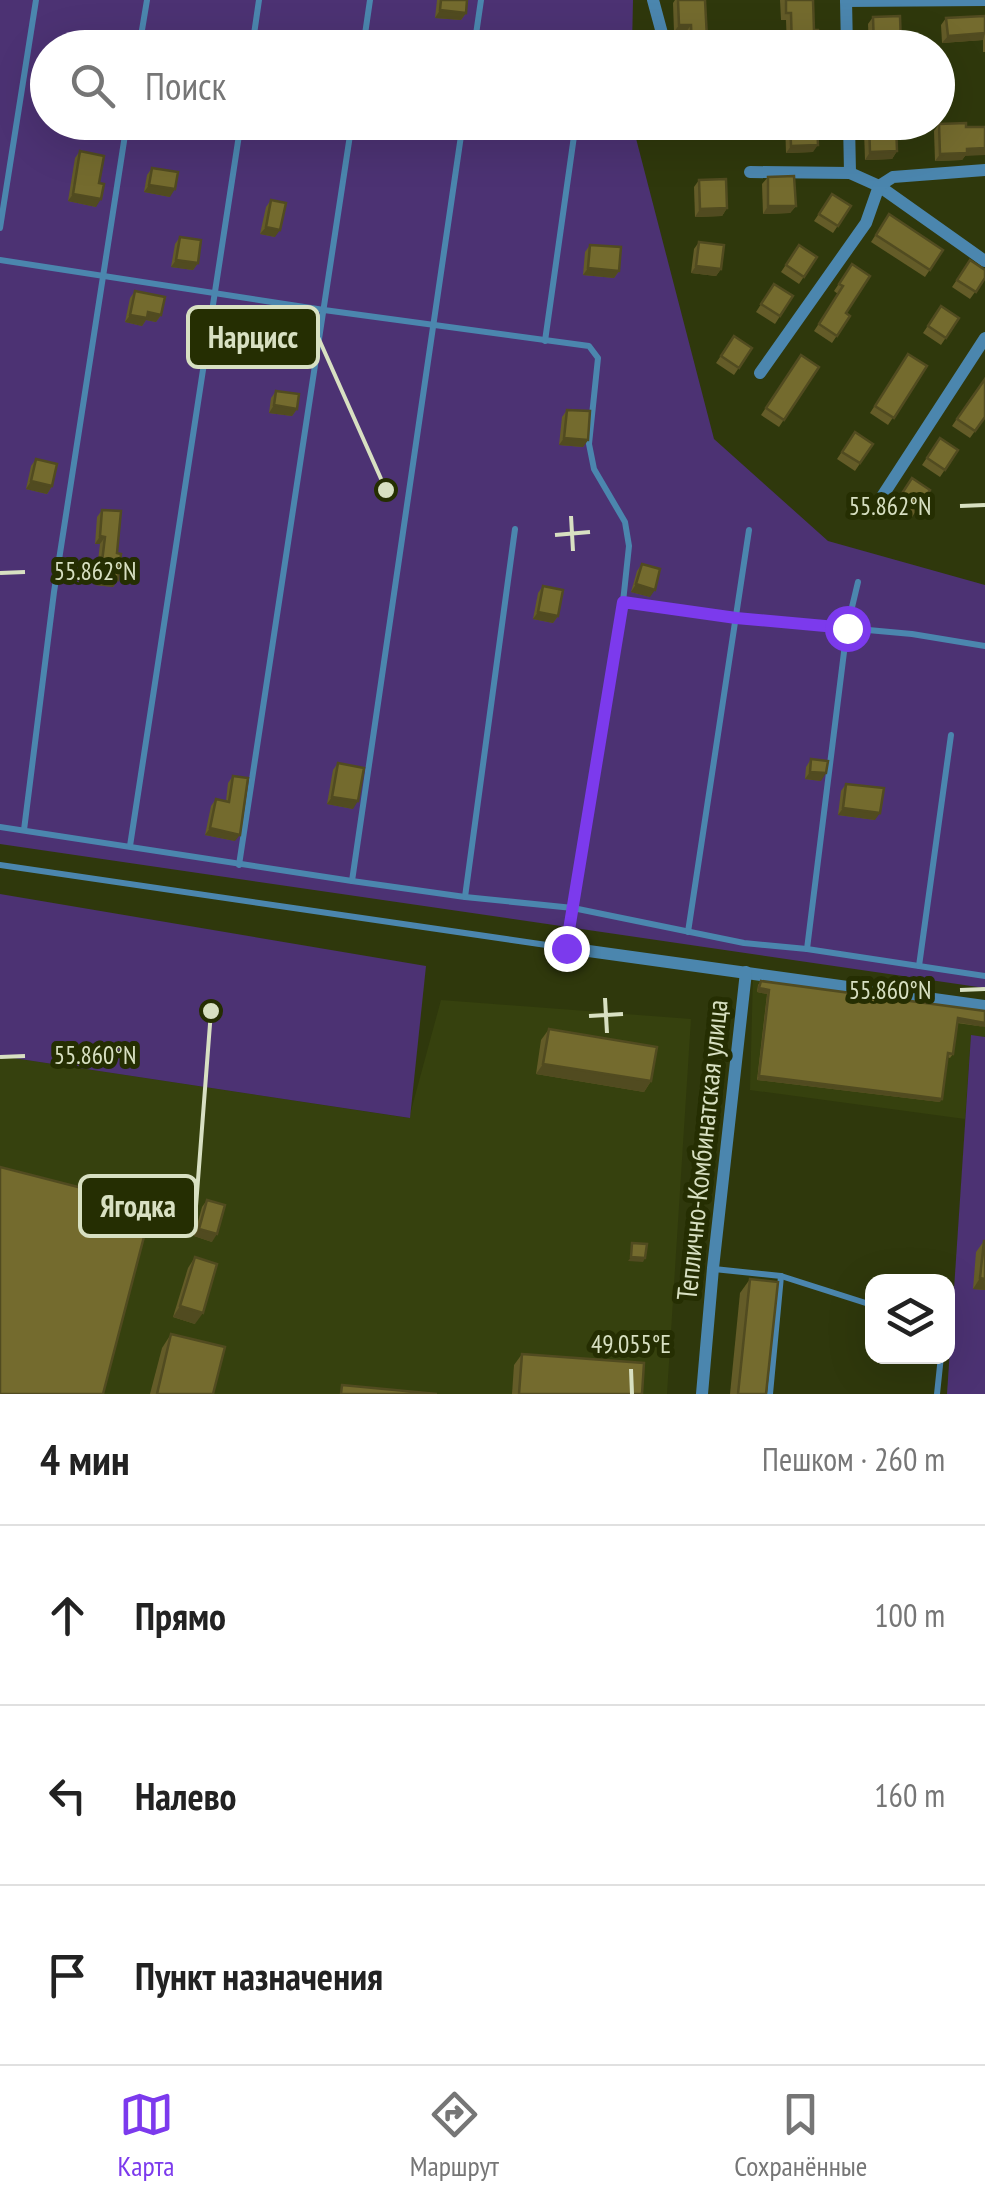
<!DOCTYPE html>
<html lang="ru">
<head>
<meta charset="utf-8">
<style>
	:root { --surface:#fff; --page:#f2f2f2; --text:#222; --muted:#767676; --line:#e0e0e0; --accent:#7c3aed }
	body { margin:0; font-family:"PT Sans Narrow",sans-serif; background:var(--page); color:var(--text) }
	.controls { position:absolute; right:30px; bottom:30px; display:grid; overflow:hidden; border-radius:20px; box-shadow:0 10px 40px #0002 }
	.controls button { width:90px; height:90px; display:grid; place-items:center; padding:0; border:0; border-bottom:2px solid var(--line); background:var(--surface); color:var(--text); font:50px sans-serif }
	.stop { position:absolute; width:30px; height:30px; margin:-22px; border:8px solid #7c3aed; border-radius:50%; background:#fff }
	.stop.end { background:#7c3aed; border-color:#fff; box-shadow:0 2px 10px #0008 }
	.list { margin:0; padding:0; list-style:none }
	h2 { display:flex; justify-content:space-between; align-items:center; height:130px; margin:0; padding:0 40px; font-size:42px }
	h2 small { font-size:32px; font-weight:400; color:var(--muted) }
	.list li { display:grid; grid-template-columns:65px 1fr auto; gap:30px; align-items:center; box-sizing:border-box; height:180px; padding:0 40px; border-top:2px solid var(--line) }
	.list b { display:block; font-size:38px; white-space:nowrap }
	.list em { font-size:32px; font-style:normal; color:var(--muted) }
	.icon { flex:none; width:55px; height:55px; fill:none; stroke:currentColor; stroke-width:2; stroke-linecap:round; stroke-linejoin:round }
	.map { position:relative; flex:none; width:985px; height:1394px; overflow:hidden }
	.search { position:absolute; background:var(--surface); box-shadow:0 10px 40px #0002; left:30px; right:30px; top:30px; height:110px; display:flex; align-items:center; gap:25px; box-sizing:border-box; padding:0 35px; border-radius:55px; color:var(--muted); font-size:38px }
	.sheet { height:670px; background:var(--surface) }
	nav { display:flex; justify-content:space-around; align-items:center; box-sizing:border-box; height:140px; border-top:2px solid var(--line); background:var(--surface); font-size:28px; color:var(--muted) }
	nav a { display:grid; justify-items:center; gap:5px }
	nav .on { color:var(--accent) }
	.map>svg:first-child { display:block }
	.built { fill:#36410e }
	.green { fill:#4c3273 }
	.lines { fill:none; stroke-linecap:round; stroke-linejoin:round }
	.lane { stroke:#4b86ae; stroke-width:6 }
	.street { stroke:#4b86ae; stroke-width:12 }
	.wall { fill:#645c28 }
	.shaded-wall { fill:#514b20 }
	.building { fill:#746b2e; stroke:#514b20; stroke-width:2.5 }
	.route { stroke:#7c3aed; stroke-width:12 }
	.ticks { fill:none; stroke:#d8e0c2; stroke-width:4 }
	.labels { text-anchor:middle; stroke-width:10; stroke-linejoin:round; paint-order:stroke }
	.street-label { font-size:28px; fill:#d8e0c2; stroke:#252e02 }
	.ticks-label { font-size:25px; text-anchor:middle; fill:#d8e0c2; stroke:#252e02; stroke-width:10; stroke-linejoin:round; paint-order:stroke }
	.leader { fill:none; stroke:#d8e0c2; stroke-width:4 }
	.callout-dot { fill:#d8e0c2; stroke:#252e02; stroke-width:4 }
	.callout { fill:#252e02; stroke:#d8e0c2; stroke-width:4 }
	.callout-label { font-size:30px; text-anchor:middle; font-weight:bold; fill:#d8e0c2 }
</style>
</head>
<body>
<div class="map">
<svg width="985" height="1394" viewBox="0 0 985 1394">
	<rect width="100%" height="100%" fill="#2f380c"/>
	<g class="built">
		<polygon points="753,976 985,1010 985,1037 971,1036 965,1119 750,1090"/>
		<polygon points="441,1000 691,1019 667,1394 0,1394 0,1056 409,1118"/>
	</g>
	<g class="green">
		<polygon points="0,0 633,0 632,47 48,48 48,122 632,123 714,439 828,541 985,585 985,988 0,844"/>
		<polygon points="0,894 426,966 410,1118 0,1056"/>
		<polygon points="971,1035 985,1037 985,1394 947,1394"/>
	</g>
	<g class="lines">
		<g class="lane">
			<polyline points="139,48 147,0"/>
			<polyline points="252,48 259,0"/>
			<polyline points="363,48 370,0"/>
			<polyline points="474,48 481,0"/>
			<polyline points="0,228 36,0"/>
			<polyline points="0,260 324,310 589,346 598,358 589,444 594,469 625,522 629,546 623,602 567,948 0,865"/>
			<polyline points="545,341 576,122"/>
			<polyline points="623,602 736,618 912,634 985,646"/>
			<polyline points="0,827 352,881 465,897 573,908 744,943 807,949 985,976"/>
			<polyline points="24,830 54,592 127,122"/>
			<polyline points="130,846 241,122"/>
			<polyline points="239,865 352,122"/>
			<polyline points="352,881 463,122"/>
			<polyline points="465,897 515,529"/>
			<polyline points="688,932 749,530"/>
			<polyline points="807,949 847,628 858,582"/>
			<polyline points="919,966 951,735"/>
			<polyline points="714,1269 781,1276 770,1394"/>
			<polyline points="781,1276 872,1305"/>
			<polyline points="937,1394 941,1356"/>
		</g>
		<g class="street">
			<polyline points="653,0 666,48"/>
			<polyline points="846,0 847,48"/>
			<polyline points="846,1 985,0"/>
			<polyline points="849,122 850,173"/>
			<polyline points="750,172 850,173 879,186 985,261"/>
			<polyline points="760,373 866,223 879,186 893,177 985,170"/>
			<polyline points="883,495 985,338"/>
			<polyline points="567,948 985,1006"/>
			<polyline points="702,1394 713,1268 746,972"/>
		</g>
	</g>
	<g class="wall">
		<polygon points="437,0 467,0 466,13 461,20 435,18"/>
		<polygon points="675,0 705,0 707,38 719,48 687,48 686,32 674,32 673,3"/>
		<polygon points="780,0 813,0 814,30 819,48 787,48 786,20 781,20"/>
		<polygon points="985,16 985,52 983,52 983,40 942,43 941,25 946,18"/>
		<polygon points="873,17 901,45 900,48 869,48 868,24"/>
		<polygon points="785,122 817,122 813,152 786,153"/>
		<polygon points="869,123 897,151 892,159 865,160 864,130"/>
		<polygon points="939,124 965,156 962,160 935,161 934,131"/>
		<polygon points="80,151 99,183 96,207 68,201 75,158"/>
		<polygon points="152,168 170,197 144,192 147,175"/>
		<polygon points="768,177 796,206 790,213 763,214 762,184"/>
		<polygon points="699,180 727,208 722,216 695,217 694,187"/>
		<polygon points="832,194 851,206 833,233 814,221"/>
		<polygon points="271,200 275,237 260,234 266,207"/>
		<polygon points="889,214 943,250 925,277 871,242"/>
		<polygon points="180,237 198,263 193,270 171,267 175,244"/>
		<polygon points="699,242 721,269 716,276 691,273 694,249"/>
		<polygon points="590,245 619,271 614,278 583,275 585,252"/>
		<polygon points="799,245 817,257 799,284 781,272"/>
		<polygon points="970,260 985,278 970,299 952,287"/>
		<polygon points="852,264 846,313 850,316 832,343 814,331 838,294 834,291"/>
		<polygon points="774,284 793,296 775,324 756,312"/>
		<polygon points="135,291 161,315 156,322 146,320 142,326 125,322 130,298"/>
		<polygon points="941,306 959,318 941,345 923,333"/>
		<polygon points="734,336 752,348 734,375 716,363"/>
		<polygon points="908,354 927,366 888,425 870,413"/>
		<polygon points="801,355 819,367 779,427 761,415"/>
		<polygon points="276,391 297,409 292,416 269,413 271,398"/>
		<polygon points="970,399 985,417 970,438 952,426"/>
		<polygon points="567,410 588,440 583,447 559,445 562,417"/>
		<polygon points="855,432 873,444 855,471 837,459"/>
		<polygon points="940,438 958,450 940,477 922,465"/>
		<polygon points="36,459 52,486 47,494 26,489 31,466"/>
		<polygon points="912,478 930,490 912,517 894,505"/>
		<polygon points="102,510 117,553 118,580 113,587 95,585 100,544 95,544 97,517"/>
		<polygon points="642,564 650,597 631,592 637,571"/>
		<polygon points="543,586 558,616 553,623 533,619 538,593"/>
		<polygon points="811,759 821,781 805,779 806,767"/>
		<polygon points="338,763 353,809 327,804 333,770"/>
		<polygon points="233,776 235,841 205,835 211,806 216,799 226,801 228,783"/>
		<polygon points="846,784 875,820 838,815 841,791"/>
		<polygon points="761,981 985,1027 957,1023 953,1054 950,1058 947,1057 940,1102 757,1080 767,994 757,992 758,985"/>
		<polygon points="549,1029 651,1081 644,1092 536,1074 541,1040"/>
		<polygon points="207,1200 212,1242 194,1236 202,1207"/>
		<polygon points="984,1241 985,1290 973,1289 976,1252"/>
		<polygon points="195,1257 195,1324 173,1317 188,1268"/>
		<polygon points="750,1279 766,1394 730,1394 740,1293"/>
		<polygon points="171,1334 213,1394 150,1394 162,1348"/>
		<polygon points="522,1354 642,1394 512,1394 514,1365"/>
	</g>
	<g class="shaded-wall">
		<polygon points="440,10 466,13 461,20 435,18"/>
		<polygon points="679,25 691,25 686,32 674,32"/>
		<polygon points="985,33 983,40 942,43 948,36"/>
		<polygon points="818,145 813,152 786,153 791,146"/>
		<polygon points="985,148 985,155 965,156 962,160 935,161 940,154 967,149"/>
		<polygon points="897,151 892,159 865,160 870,152"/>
		<polygon points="149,185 175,189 170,197 144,192"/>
		<polygon points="73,194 101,199 96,207 68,201"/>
		<polygon points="768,206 796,206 790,213 763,214"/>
		<polygon points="727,208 722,216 695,217 700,209"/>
		<polygon points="266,227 280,230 275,237 260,234"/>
		<polygon points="176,260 198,263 193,270 171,267"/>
		<polygon points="696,266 721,269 716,276 691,273"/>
		<polygon points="588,268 619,271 614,278 583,275"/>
		<polygon points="148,312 161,315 156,322 146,320 142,326 125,322 130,315"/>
		<polygon points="274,405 297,409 292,416 269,413"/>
		<polygon points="564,438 588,440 583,447 559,445"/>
		<polygon points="31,481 52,486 47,494 26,489"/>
		<polygon points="100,536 105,537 100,544 95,544"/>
		<polygon points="100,578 118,580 113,587 95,585"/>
		<polygon points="636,584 655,590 650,597 631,592"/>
		<polygon points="538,612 558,616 553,623 533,619"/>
		<polygon points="810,772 826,773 821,781 805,779"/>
		<polygon points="332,797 358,801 353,809 327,804"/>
		<polygon points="843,808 880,813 875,820 838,815"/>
		<polygon points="210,828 240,835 235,841 205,835"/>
		<polygon points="759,988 769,990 767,994 757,992"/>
		<polygon points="958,1018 985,1023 985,1027 955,1022"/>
		<polygon points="543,1064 651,1081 644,1092 536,1074"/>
		<polygon points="759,1076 942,1099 940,1102 757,1080"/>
		<polygon points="199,1229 217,1234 212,1242 194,1236"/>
		<polygon points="631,1257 645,1258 643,1262 628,1261"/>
		<polygon points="980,1278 985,1279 985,1290 973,1289"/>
		<polygon points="180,1306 203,1313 195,1324 173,1317"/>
	</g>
	<g class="building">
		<polygon points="441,0 467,0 466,13 440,10"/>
		<polygon points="678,0 705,0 707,38 719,37 719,48 692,48 691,25 679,25"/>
		<polygon points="786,0 813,0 814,30 818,30 819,48 792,48 791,13 786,13"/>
		<polygon points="900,16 901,45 890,46 890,48 874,48 873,17"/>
		<polygon points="985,16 985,33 948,36 946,18"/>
		<polygon points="790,122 817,122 818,145 791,146"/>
		<polygon points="896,122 897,151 870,152 869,123"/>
		<polygon points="966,123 966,127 985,127 985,148 967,149 967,153 940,154 939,124"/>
		<polygon points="80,151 104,156 99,183 104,184 101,199 73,194"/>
		<polygon points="152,168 178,172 175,189 149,185"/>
		<polygon points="794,176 796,206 768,206 768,177"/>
		<polygon points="726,179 727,208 700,209 699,180"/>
		<polygon points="832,194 851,206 838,226 819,214"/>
		<polygon points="271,200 286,203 280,230 266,227"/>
		<polygon points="889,214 943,250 930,270 876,235"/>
		<polygon points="180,237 201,240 198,263 176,260"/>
		<polygon points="699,242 724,245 721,269 696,266"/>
		<polygon points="590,245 621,247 619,271 588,268"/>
		<polygon points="799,245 817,257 804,277 786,265"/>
		<polygon points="970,260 985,270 985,278 976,292 957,280"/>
		<polygon points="852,264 870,276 846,313 850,316 837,336 819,324 843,286 839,284"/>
		<polygon points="774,284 793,296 780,316 761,304"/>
		<polygon points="135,291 165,297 161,315 148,312 147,318 130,315"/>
		<polygon points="941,306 959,318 946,338 928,326"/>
		<polygon points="734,336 752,348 739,368 721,356"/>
		<polygon points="908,354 927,366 894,418 875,406"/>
		<polygon points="801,355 819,367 784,420 766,408"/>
		<polygon points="985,379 985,417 975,431 957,419"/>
		<polygon points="276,391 299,394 297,409 274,405"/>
		<polygon points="567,410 590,411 588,440 564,438"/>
		<polygon points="855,432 873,444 860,463 842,452"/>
		<polygon points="940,438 958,450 945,470 927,458"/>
		<polygon points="36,459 57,464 52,486 31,481"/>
		<polygon points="912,478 930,490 917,510 899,498"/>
		<polygon points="102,510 121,511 117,553 121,554 118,580 100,578 105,537 100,536"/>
		<polygon points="642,564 660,569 655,590 636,584"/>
		<polygon points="543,586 563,590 558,616 538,612"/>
		<polygon points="811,759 828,761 826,773 810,772"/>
		<polygon points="338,763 364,768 358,801 332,797"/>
		<polygon points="233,776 248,778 240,835 210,828 216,799 229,802"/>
		<polygon points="846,784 884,788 880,813 843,808"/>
		<polygon points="761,981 985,1011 985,1023 958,1018 953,1054 948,1053 942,1099 759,1076 769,990 759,988"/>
		<polygon points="549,1029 657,1047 651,1081 543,1064"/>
		<polygon points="0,1167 152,1206 103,1394 0,1394"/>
		<polygon points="207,1200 225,1205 217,1234 199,1229"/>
		<polygon points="984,1241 985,1241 985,1279 980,1278"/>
		<polygon points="632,1243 647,1244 645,1258 631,1257"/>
		<polygon points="195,1257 217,1264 203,1313 180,1306"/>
		<polygon points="750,1279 778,1282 766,1394 738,1394"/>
		<polygon points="171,1334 225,1347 213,1394 157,1394"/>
		<polygon points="522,1354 644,1363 642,1394 519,1394"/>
		<polygon points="342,1385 437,1394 341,1394"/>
	</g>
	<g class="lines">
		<polyline class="route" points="566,948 623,602 736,618 847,628"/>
	</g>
	<path class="ticks" d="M 960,506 L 985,505M 571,516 L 573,551M 555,535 L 590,532M 0,573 L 25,572M 960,990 L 985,989M 605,998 L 607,1033M 589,1016 L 623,1014M 0,1057 L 25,1056M 631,1369 L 632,1394"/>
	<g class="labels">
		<g class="street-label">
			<text transform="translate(702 1150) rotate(-84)" y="10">Теплично-Комбинатская улица</text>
		</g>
	</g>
	<g class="ticks-label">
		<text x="890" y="515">55.862°N</text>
		<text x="95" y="580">55.862°N</text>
		<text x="890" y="999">55.860°N</text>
		<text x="95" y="1064">55.860°N</text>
		<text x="631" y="1353">49.055°E</text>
	</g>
	<path class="leader" d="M386 490L318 337M211 1011L196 1206"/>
	<g class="callout-dot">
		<circle cx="386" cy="490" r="10"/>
		<circle cx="211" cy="1011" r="10"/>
	</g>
	<g class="callout">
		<rect x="188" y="307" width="130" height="60" rx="10"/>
		<rect x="80" y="1176" width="116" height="60" rx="10"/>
	</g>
	<g class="callout-label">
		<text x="253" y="348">Нарцисс</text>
		<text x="138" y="1217">Ягодка</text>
	</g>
</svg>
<div class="controls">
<button><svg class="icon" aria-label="layers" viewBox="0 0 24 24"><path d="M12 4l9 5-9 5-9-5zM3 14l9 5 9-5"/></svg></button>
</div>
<div class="stop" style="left:847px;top:628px"></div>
<div class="stop end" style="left:566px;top:948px"></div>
<div class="search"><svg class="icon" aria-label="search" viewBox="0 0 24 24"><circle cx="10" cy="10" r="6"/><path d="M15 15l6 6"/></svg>Поиск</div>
</div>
<section class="sheet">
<h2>4 мин<small>Пешком · 260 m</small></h2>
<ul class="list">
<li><svg class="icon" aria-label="ahead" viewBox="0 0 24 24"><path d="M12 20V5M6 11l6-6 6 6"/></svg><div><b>Прямо</b></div><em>100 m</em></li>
<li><svg class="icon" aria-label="left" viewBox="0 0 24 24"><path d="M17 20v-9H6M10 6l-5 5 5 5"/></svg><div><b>Налево</b></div><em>160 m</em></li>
<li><svg class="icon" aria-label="arrive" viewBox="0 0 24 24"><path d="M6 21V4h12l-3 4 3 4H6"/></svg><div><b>Пункт назначения</b></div></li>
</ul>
</section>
<nav>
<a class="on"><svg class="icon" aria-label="map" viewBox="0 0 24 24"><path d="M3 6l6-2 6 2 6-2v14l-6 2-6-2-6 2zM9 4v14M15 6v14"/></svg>Карта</a>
<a><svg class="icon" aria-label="directions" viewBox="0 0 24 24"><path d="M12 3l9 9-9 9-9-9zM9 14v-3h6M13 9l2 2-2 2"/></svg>Маршрут</a>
<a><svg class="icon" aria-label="saved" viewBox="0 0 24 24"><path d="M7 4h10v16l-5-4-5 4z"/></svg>Сохранённые</a>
</nav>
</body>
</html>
